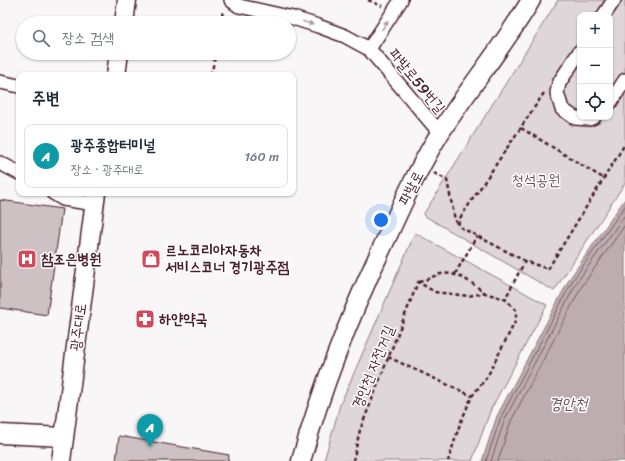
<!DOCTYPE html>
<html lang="ko">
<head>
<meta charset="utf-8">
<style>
	:root { --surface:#fff; --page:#f6f6f7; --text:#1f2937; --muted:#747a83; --line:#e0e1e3; --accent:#d1495b }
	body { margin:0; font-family:Sriracha,"Poor Story",sans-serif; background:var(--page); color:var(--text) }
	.controls { position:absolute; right:12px; top:12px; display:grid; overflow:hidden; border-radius:8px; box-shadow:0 1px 3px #0004 }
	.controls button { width:36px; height:36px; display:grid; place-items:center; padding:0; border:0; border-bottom:1px solid var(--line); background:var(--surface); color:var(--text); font:20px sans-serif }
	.you { position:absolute; left:381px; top:220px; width:14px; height:14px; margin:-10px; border:3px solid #fff; border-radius:50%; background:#1a73e8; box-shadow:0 0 0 6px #1a73e833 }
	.badge { display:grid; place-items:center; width:26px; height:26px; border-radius:50%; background:var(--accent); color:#fff; font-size:13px; font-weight:700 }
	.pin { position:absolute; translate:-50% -33px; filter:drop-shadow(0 1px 2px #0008) }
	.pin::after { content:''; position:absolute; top:21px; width:14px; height:12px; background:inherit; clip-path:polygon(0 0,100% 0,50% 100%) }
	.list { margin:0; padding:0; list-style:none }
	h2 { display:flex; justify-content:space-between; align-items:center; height:52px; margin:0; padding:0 16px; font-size:17px }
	h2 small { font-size:13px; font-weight:400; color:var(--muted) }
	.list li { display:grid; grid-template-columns:26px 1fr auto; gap:12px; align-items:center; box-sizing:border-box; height:64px; margin:0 8px 8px; padding:0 8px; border:1px solid var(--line); border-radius:8px }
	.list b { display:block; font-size:15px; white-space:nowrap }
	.list p { margin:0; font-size:13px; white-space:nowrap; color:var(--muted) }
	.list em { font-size:13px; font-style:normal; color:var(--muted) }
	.icon { flex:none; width:22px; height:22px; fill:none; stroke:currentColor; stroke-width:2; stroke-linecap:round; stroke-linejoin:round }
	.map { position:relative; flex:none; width:625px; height:461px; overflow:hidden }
	.search { position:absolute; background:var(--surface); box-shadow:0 1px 3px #0004; left:16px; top:16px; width:280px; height:44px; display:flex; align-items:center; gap:10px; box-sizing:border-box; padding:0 14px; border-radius:22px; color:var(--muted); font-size:15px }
	.panel { position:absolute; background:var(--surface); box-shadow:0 1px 3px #0004; left:16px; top:72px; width:280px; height:124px; border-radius:8px }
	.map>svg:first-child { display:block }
	.green { fill:#ded6d9; stroke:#947a82; fill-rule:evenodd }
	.water { fill:#bdadb0; stroke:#8f747b }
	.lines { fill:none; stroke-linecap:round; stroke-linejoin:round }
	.shore { stroke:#785860; stroke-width:1 }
	.building { fill:#cdc1c4; stroke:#4a1f2b }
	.street-casing { stroke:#4a1f2b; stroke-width:16 }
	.secondary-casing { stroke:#4a1f2b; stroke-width:21 }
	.path { stroke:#4a1f2b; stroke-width:2.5; stroke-dasharray:4 3; stroke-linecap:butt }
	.street { stroke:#fff; stroke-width:13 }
	.secondary { stroke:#fff; stroke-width:18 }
	.oneway { fill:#ae9aa0 }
	.labels { text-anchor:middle; stroke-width:3; stroke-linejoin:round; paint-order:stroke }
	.street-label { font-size:15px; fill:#4a1f2b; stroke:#fff }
	.park-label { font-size:15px; fill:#6f4d56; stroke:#fff }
	.poi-label { font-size:15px; font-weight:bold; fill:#4a1f2b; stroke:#fff; text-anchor:start }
	.water-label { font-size:16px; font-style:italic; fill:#72515a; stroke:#fff }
</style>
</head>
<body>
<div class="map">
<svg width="625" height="461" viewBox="0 0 625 461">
	<rect width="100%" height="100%" fill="#f8f6f7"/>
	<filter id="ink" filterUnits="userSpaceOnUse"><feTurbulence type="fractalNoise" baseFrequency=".025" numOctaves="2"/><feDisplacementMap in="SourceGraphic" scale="8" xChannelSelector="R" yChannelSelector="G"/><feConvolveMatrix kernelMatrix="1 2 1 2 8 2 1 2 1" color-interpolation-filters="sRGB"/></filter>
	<g filter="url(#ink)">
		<g class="green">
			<path d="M 558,0 L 625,0 L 625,183 L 554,291 L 423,215 ZM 580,15 L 610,15 L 610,117 L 580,117 Z"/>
			<polygon points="415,233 547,305 491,409 472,461 324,461 340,405"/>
		</g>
		<polygon class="water" points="625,199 625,461 482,461 497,416 570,278"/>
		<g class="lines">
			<g class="shore">
				<polyline points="486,461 501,417 573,280 625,206"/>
				<polyline points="491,461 505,419 577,282 625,215"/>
				<polyline points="498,461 511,421 582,286 625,225"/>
			</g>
		</g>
		<g class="building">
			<polygon points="0,200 62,209 47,315 0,308"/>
			<polygon points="119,436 229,455 228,461 116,461"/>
		</g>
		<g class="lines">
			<g class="street-casing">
				<g id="street">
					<polyline points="231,0 239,6 293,18 318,26 345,36 369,49 440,133"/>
					<polyline points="604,15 614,0"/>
					<polyline points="369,49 401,0"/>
					<polyline points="580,51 559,83 557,93 562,109 575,118 589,119 594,117"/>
					<polyline points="0,82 19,86"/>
					<polyline points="610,103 625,80"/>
					<polyline points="0,163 19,173"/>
					<polyline points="53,193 63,199 95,204"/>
				</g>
			</g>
			<g class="secondary-casing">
				<g id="secondary">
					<polyline points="124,23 127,0"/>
					<polyline points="116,75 119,53"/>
					<polyline points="0,434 64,437"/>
					<polyline points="61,461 96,193"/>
					<path d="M 301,461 C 323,383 353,308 388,235 C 404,200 420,165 440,133 C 469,87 504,46 531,0"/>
				</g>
			</g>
			<g class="path">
				<polyline points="368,0 382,6"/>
				<polyline points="221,23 223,10"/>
				<polyline points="577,39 580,34"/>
				<polyline points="211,75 216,53"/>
				<polyline points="544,93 460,218 458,226 525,261 548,269 625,144"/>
				<polyline points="521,128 603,178"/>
				<polyline points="434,173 447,180 455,220 458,225"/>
				<polyline points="455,274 477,236"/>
				<path d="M 419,282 C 426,280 433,276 440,274 C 457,271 472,283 485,293"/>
				<polyline points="503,298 505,299 525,261"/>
				<polyline points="388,357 472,396"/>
				<polyline points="353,461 360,430 418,282 435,292 468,296 485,293 505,299 516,310 516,320 487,377 472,396 460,424 448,461"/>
			</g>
			<use href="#street" class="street"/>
			<use href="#secondary" class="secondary"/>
		</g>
		<defs><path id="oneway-solid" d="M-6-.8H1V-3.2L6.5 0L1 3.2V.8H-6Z"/></defs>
		<g class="oneway">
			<use href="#oneway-solid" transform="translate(308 23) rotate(17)"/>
			<use href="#oneway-solid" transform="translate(385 25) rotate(-57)"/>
		</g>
	</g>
	<defs>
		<g id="hospital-square" transform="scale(1)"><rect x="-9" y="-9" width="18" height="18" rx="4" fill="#d1495b" stroke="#fff"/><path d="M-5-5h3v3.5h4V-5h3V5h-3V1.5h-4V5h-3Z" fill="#fff"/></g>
		<g id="shop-square" transform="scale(1)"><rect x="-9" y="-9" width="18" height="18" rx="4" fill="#d1495b" stroke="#fff"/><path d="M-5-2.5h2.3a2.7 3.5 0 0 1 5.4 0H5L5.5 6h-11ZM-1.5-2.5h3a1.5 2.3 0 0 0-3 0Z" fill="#fff"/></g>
		<g id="pharmacy-square" transform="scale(1)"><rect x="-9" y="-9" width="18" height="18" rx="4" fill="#d1495b" stroke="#fff"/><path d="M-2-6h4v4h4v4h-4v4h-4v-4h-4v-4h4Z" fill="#fff"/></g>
	</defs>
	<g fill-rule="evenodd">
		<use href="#hospital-square" x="27" y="259"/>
		<use href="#shop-square" x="151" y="259"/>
		<use href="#pharmacy-square" x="145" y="319"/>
	</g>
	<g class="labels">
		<g class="street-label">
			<text transform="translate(417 81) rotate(50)" y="5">파발로59번길</text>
			<text transform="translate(411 188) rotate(-63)" y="5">파발로</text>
			<text transform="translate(78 327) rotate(-83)" y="5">광주대로</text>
			<text transform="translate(373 367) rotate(-68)" y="5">경안천 자전거길</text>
		</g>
		<g class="park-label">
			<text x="536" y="185">청석공원</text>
		</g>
		<g class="poi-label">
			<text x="165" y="255">르노코리아자동차<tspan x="165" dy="17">서비스코너 경기광주점</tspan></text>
			<text x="41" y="264">참조은병원</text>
			<text x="159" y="324">하얀약국</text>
		</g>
		<g class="water-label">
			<text x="568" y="409">경안천</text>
		</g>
	</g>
</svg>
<div class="controls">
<button>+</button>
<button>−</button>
<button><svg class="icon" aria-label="locate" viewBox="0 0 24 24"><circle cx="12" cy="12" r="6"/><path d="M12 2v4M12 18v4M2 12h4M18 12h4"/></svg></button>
</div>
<div class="you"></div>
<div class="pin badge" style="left:150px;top:447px;background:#0f9aa8">A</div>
<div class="search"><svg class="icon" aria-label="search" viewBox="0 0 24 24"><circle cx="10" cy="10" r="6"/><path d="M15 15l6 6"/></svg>장소 검색</div>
<section class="panel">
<h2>주변<small></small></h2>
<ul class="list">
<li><span class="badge" style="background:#0f9aa8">A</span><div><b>광주종합터미널</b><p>장소 · 광주대로</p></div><em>160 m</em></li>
</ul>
</section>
</div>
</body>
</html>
